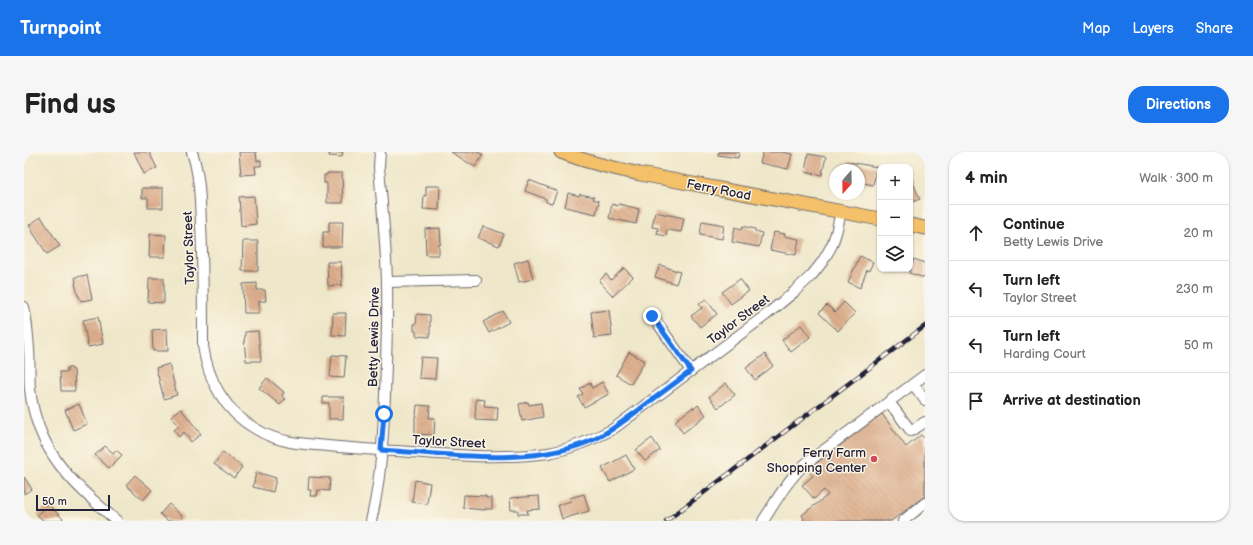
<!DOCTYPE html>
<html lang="en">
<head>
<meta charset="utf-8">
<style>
	:root { --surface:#fff; --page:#f6f6f6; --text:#222; --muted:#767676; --line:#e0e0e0; --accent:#1a73e8 }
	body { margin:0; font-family:"Balsamiq Sans",sans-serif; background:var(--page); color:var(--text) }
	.controls { position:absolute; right:12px; top:12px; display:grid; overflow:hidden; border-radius:8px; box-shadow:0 1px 3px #0004 }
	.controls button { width:36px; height:36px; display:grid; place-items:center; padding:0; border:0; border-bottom:1px solid var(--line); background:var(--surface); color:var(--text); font:20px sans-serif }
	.compass { position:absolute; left:805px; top:12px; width:36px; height:36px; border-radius:50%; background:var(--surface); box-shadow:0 1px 3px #0004; rotate:200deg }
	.scale { position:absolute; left:12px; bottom:10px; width:74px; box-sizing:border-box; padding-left:4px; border:2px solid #22223b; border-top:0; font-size:11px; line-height:14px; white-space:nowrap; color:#22223b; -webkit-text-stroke:3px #fcf5e5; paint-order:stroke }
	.stop { position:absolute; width:12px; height:12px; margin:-9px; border:3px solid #1a73e8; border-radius:50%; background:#fff }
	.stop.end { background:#1a73e8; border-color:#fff; box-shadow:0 1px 4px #0008 }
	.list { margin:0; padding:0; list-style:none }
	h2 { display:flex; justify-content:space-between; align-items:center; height:52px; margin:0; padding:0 16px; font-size:17px }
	h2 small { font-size:13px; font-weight:400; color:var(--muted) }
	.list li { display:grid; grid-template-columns:26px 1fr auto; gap:12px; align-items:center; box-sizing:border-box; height:56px; padding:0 16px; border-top:1px solid var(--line) }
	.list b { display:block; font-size:15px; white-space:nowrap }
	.list p { margin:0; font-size:13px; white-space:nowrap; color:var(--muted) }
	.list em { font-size:13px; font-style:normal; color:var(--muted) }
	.icon { flex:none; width:22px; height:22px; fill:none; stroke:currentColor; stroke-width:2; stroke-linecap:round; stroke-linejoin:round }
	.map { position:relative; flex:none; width:901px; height:369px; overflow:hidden; border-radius:16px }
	header { display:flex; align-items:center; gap:24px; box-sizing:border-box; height:56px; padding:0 20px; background:var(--accent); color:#fff }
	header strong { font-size:19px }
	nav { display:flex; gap:22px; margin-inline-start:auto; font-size:14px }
	.intro { display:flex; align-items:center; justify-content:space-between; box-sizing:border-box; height:96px; padding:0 24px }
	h1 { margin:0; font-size:28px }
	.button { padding:10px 18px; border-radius:16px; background:var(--accent); color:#fff; font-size:14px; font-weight:700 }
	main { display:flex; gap:24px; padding:0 24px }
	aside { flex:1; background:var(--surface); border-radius:16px; box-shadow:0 1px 3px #0004 }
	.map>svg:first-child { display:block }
	.building { fill:url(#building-back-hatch) }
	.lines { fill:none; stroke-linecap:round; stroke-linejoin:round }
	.minor-casing { stroke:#6a676d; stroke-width:12 }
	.major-casing { stroke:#6a676d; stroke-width:15 }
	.minor { stroke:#fff; stroke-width:10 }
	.major { stroke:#f4c16a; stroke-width:13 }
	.rail-casing { stroke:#22223b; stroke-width:4.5 }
	.rail { stroke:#fcf5e5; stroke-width:3; stroke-dasharray:9; stroke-linecap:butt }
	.route { stroke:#1a73e8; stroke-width:5 }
	.poi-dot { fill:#d1495b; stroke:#fcf5e5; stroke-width:1.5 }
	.labels { text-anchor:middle; stroke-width:3; stroke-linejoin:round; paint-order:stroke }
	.street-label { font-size:13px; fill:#22223b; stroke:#fcf5e5 }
	.poi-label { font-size:13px; fill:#22223b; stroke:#fcf5e5; text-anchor:end }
</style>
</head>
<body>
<header>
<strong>Turnpoint</strong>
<nav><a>Map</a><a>Layers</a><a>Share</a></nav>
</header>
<div class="intro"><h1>Find us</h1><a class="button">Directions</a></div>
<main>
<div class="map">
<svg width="901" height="369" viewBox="0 0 901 369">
	<defs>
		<pattern id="building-back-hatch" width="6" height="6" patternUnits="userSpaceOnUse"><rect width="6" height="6" fill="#ddae8b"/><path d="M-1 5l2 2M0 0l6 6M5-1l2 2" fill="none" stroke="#bd9579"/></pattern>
	</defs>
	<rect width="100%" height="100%" fill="#fcf5e5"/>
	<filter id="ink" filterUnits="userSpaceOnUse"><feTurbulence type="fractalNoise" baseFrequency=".025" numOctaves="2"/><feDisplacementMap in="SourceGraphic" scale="8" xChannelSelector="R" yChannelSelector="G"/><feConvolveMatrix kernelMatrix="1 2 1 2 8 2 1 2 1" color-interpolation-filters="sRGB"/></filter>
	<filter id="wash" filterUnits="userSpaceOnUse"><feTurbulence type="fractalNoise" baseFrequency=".012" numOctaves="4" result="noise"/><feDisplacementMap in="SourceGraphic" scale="16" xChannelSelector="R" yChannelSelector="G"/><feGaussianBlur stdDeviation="0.9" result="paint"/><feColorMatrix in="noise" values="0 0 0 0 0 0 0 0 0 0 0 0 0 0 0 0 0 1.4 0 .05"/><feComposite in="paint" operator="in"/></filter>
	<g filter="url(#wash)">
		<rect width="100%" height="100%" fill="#efe7c9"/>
		<g id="blocks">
			<g class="building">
				<polygon points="110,0 125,0 133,16 120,22"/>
				<polygon points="215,0 232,0 233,9 237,8 237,14 231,14 232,22 217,23"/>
				<polygon points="306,0 319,0 318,5 305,4"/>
				<polygon points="427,0 454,0 459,3 451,15"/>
				<polygon points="695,0 715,0 714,6 694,3"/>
				<polygon points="739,0 758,0 768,2 764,17 736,11"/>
				<polygon points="784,2 802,5 798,23 781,20"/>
				<polygon points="825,10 853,15 849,33 835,30 835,18 824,18"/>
				<polygon points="303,21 318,21 319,51 303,51 303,31 300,31 300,23 303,23"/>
				<polygon points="886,24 896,47 886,51"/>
				<polygon points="505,28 533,39 528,52 522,50 522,47 501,39"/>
				<polygon points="402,34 416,34 415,58 399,57 400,43 402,44"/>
				<polygon points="118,36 139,36 139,56 124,56 124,46 118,46"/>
				<polygon points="544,41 555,44 556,42 570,45 569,47 575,49 572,62 541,55"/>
				<polygon points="230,44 232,72 217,74 215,45"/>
				<polygon points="588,52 594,54 595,52 615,57 612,72 585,66"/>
				<polygon points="631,60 660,66 657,80 643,78 642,84 633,82 634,76 628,75"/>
				<polygon points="17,65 36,94 23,102 8,79 9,78 5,73"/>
				<polygon points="678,69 700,73 698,87 676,83"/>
				<polygon points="305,70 319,70 318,95 299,95 299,80 305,80"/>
				<polygon points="459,74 480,82 475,94 454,86"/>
				<polygon points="719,74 731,77 731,79 738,81 735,95 708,90 711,75 718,77"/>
				<polygon points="416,76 417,92 415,92 415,103 402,103 401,77"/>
				<polygon points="750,80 761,82 760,84 775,87 772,103 746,98"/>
				<polygon points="126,82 142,83 141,105 125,105"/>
				<polygon points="219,89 234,89 234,119 218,119"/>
				<polygon points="836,104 849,110 845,119 843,118 836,136 824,130"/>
				<polygon points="504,107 509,127 495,130 490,111"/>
				<polygon points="890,107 901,111 901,126 885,121"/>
				<polygon points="303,110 317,110 318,133 304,134"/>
				<polygon points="636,113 656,120 652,132 631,125"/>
				<polygon points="600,116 609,125 589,144 575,129 582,122 587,128"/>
				<polygon points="63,123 68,147 57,149 55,144 54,144 51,131 52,131 51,125"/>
				<polygon points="125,126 140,126 140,151 124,150"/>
				<polygon points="716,127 725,139 707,152 698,140"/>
				<polygon points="233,131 233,138 241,138 242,149 235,149 235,161 220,161 219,132"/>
				<polygon points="682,147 693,162 676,175 667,164 678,156 675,152"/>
				<polygon points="820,150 831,161 814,179 795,161 803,153 811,160"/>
				<polygon points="585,158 588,184 570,186 567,160"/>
				<polygon points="479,159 485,170 465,181 459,170"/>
				<polygon points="309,161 322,161 321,184 308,183"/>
				<polygon points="393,162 406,163 406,185 392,184 392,179 390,179 390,172 392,172"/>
				<polygon points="74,165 79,192 64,195 59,168"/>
				<polygon points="777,173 786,185 767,200 758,188"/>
				<polygon points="143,177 144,199 129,199 128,178"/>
				<polygon points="234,179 237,209 222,209 220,187 221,186 221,180"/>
				<polygon points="605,200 621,209 607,232 592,223"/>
				<polygon points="741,202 749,214 731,228 722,216"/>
				<polygon points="308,203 322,204 320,226 306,225"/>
				<polygon points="397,205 413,206 411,227 395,226"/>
				<polygon points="145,212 153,243 140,247 132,216"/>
				<polygon points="43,216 48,216 48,218 50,218 51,239 37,239 36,220 43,220"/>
				<polygon points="243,226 260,240 258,244 261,247 256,253 235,236"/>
				<polygon points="578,230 585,242 560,255 554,245 559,242 556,237 566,231 568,236"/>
				<polygon points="702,231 711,243 694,256 685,245"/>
				<polygon points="299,245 320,245 319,267 305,267 305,251 299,251"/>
				<polygon points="452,247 461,248 460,254 474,255 473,269 451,268"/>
				<polygon points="504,250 505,253 517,251 519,265 498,269 495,252"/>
				<polygon points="55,252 63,272 49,278 41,258"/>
				<polygon points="393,253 406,254 405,266 411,266 410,283 391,282 391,264 392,264"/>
				<polygon points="674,253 682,263 659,281 651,269 669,255 670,257"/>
				<polygon points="157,257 177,282 167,290 160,280 155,285 150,278 155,274 147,264"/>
				<polygon points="858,262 882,295 897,283 901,287 901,344 867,369 778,369 780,367 778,363 804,343 800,338 790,347 778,333 789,324 783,318"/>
				<polygon points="628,286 636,298 621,309 612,298"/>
				<polygon points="81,294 89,301 92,298 98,303 85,316 71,303"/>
				<polygon points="199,300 218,315 210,326 190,312"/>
				<polygon points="602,303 610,317 586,330 578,316"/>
				<polygon points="232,320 252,326 249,340 229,335"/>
				<polygon points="111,323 128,338 119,348 102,333"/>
				<polygon points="0,325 8,337 0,342"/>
				<polygon points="285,325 306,326 305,339 294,338 293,344 286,344 287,338 284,338"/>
				<polygon points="391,328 406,331 403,352 388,350"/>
				<polygon points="560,342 565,359 538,367 534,353 547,349 546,346"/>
				<polygon points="440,343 462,344 462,346 468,346 468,357 461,357 461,358 439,356"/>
				<polygon points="515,344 516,357 503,358 504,362 494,362 494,358 487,358 486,346"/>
				<polygon points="24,352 39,367 37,369 20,369 13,363"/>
				<polygon points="145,352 159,365 155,369 144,369 136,362"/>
			</g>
		</g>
	</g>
	<g filter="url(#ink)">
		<use href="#blocks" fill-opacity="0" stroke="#6a676d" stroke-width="1"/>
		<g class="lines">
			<g class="minor-casing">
				<g id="minor">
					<path d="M 168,0 C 176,24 176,48 177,73 C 179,113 179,154 179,194 C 184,228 201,260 232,277 C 254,291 279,292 304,294 C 326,296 348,298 371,299 C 422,302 473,308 524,301 C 547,297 568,288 589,277 L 742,163 L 770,140 L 788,123 L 799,109 L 808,93 L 812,81 L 817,60"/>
					<polyline points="363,130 452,128"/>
					<path d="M 0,155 C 3,169 4,183 5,197 C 6,210 5,224 6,237 C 13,300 48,331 93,369"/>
					<polyline points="628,163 667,219"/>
					<polyline points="889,232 901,248"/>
					<polyline points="865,250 887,279 901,270"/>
					<path d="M 347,369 C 357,328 359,285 361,243 C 362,205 364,168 363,130 C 362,92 358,53 355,15 L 356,0"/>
					<path d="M 739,369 C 754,346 768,319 792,304 L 901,223"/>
					<polyline points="879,369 901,351"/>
				</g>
			</g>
			<g class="major-casing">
				<g id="major">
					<path d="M 537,0 C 562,10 589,16 616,22 L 856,67"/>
					<polyline points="886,73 901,76"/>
				</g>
			</g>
			<use href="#minor" class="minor"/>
			<use href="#major" class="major"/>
			<g class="rail-casing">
				<polyline id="rail" points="642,369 901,174"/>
			</g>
			<use href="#rail" class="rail"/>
		</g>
	</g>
	<g class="lines" filter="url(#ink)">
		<path class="route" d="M 360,262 L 357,298 C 423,302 512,316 573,286 C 589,278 602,267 616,257 C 633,244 650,232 667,219 L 628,164"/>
	</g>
	<circle class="poi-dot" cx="850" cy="307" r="4"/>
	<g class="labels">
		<g class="street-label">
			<text transform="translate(695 37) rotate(11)" y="5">Ferry Road</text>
			<text transform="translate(164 96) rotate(-92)" y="5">Taylor Street</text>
			<text transform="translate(714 167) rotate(-37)" y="5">Taylor Street</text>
			<text transform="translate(349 185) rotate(-89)" y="5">Betty Lewis Drive</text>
			<text transform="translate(425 289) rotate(3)" y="5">Taylor Street</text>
		</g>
		<g class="poi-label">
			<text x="842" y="305">Ferry Farm<tspan x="842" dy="15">Shopping Center</tspan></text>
		</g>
	</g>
</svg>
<div class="controls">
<button>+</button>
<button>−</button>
<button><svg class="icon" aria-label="layers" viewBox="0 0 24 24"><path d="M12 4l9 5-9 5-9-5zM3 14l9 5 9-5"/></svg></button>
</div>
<svg class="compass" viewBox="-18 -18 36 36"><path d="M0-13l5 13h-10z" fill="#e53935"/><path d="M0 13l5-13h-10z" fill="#767676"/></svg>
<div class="scale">50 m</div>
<div class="stop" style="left:360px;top:262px"></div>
<div class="stop end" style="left:628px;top:164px"></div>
</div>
<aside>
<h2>4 min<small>Walk · 300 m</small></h2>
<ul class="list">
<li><svg class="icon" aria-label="ahead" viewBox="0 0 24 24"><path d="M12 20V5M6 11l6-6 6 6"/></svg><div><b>Continue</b><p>Betty Lewis Drive</p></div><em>20 m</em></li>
<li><svg class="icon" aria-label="left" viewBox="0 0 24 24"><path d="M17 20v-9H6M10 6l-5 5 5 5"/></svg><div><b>Turn left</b><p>Taylor Street</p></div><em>230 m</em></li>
<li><svg class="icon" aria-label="left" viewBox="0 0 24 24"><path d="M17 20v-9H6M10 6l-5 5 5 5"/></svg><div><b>Turn left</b><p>Harding Court</p></div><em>50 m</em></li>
<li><svg class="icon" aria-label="arrive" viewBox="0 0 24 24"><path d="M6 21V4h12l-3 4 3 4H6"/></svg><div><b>Arrive at destination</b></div></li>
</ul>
</aside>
</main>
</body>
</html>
